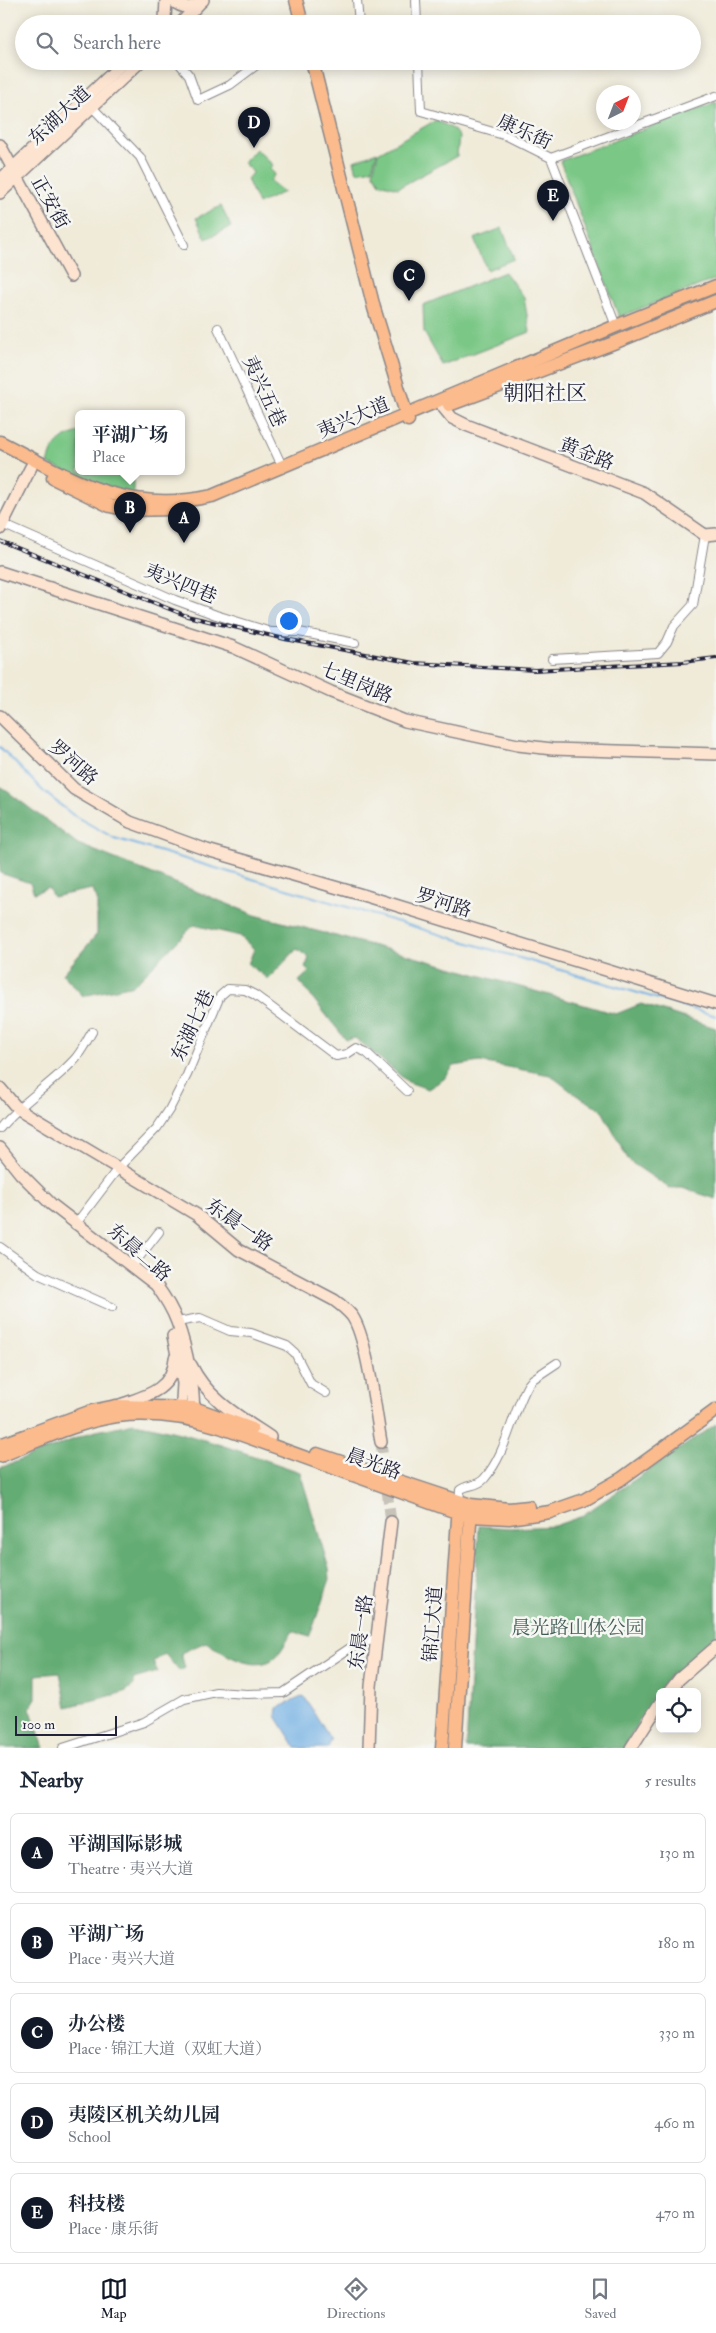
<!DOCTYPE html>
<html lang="en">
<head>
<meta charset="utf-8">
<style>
	:root { --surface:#fff; --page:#f2f2f3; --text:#1f2937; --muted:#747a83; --line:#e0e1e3; --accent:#111827 }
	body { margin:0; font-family:"IM FELL Double Pica","Noto Serif SC",serif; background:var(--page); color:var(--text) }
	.controls { position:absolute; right:15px; bottom:15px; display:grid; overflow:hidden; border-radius:8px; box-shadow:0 2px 12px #0003 }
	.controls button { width:45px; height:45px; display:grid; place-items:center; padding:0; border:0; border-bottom:1px solid var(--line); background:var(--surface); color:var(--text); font:25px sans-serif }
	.compass { position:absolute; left:596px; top:85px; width:45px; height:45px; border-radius:50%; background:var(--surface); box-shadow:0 2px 12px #0003; rotate:42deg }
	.scale { position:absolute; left:15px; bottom:12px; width:102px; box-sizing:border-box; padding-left:5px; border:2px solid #22223b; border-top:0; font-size:14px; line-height:18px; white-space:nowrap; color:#22223b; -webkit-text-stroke:4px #f6f6f2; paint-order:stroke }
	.you { position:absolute; left:288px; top:620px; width:18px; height:18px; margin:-12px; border:4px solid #fff; border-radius:50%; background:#1a73e8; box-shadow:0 0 0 8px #1a73e833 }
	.badge { display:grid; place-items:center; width:32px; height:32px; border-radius:50%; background:var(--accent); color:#fff; font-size:16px; font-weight:700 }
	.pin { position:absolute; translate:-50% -41px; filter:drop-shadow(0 1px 2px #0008) }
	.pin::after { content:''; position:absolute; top:26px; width:18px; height:15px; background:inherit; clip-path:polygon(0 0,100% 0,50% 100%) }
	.popup { position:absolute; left:75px; top:410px; width:110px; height:65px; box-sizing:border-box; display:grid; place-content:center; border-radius:8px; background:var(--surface); filter:drop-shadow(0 1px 4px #0005); font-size:16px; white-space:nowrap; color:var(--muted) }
	.popup b { font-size:19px; color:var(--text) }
	.popup::after { content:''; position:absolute; left:50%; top:100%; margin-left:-10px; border:10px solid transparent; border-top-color:var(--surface) }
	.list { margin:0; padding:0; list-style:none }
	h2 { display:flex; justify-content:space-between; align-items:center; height:65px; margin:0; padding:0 20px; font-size:21px }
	h2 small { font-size:16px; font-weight:400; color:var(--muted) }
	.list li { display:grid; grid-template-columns:32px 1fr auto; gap:15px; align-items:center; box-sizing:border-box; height:80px; margin:0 10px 10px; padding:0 10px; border:1px solid var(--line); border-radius:8px }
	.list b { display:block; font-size:19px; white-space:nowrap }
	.list p { margin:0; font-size:16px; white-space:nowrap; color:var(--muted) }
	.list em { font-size:16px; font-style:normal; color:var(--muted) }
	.icon { flex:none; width:28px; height:28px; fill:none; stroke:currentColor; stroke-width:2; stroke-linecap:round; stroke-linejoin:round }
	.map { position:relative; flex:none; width:716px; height:1748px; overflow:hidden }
	.search { position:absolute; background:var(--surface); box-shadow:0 2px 12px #0003; left:15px; right:15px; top:15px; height:55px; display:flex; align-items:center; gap:12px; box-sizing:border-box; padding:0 18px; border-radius:28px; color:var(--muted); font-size:19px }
	.sheet { height:515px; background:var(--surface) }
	nav { display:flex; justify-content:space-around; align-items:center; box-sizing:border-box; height:70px; border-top:1px solid var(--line); background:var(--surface); font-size:14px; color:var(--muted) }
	nav a { display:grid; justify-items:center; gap:2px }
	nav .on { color:var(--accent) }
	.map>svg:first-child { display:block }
	.green { fill:#7ac786; stroke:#4e7460 }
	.forest { fill:#63ac73; stroke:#426757 }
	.water { fill:#71afe3; stroke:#4a688f }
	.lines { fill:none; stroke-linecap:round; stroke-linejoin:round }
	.stream { stroke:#71afe3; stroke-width:2 }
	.secondary-tunnel { stroke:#c7c3b9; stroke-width:11; stroke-dasharray:11 5.5; stroke-linecap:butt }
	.street-casing { stroke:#89868a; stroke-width:10 }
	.secondary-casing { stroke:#89868a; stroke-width:14 }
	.primary-casing { stroke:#89868a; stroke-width:15 }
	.street { stroke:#fff; stroke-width:8 }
	.secondary { stroke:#fde4d1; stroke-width:11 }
	.primary { stroke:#fbbb8c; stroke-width:12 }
	.rail-casing { stroke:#22223b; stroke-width:4 }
	.rail { stroke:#f6f6f2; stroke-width:2; stroke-dasharray:5.5; stroke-linecap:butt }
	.labels { text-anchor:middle; stroke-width:5; stroke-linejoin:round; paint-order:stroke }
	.street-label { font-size:19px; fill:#22223b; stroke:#f6f6f2 }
	.park-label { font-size:19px; fill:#415c55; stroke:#f6f6f2 }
	.quarter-label { font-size:21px; fill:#22223b; stroke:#f6f6f2 }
</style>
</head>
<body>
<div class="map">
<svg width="716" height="1748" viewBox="0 0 716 1748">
	<rect width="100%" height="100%" fill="#f6f6f2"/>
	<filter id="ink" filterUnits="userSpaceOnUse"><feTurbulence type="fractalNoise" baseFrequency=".02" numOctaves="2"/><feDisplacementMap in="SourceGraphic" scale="10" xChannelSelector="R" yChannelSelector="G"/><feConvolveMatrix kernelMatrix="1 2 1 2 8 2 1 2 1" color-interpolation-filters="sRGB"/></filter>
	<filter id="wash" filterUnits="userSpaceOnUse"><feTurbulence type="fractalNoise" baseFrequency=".0096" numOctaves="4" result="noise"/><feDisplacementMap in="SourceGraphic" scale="20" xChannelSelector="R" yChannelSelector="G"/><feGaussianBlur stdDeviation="1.12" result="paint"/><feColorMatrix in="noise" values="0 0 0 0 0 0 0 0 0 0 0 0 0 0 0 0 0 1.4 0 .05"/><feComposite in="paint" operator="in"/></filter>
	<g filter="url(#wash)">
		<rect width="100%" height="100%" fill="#f0ebd9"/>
		<g class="green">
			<polygon points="716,102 716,279 619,317 560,161"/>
			<polygon points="436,120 453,129 459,137 457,156 398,188 380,183 373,172 378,153"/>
			<polygon points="256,149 273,165 270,169 275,174 270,181 284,192 258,204 247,179 253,172 243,163"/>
			<polygon points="377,152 372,169 357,172 354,161"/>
			<polygon points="221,206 231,227 206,239 196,218"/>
			<polygon points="502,228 514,259 487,270 474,239"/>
			<polygon points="505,272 524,298 530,332 443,366 424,332 423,305"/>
			<path d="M 79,432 L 79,472 L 133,472 L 133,497 L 48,464 C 53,444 59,438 79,432 Z"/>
		</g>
		<g class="forest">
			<polygon points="0,786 78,844 255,915 390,950 616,1014 641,1004 716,1028 716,1199 682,1188 669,1188 629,1161 601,1109 576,1095 550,1075 480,1062 454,1066 444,1079 428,1089 408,1082 355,1038 346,1040 299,981 309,972 305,968 309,958 297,949 268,979 248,964 254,949 240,936 194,925 134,985 83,996 63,974 97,934 97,899 92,889 53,897 48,888 34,893 30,883 0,873"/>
			<path d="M 134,1423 C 192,1433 245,1453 300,1472 L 329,1569 L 330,1579 L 312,1630 L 309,1637 L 293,1631 C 287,1640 280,1655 272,1660 C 251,1672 222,1653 206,1642 L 181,1653 L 185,1668 L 179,1671 L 165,1654 L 153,1662 L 158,1672 L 134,1679 L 134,1685 L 125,1692 L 67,1707 L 60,1673 L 36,1675 L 36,1698 L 30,1708 L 44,1748 L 0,1748 L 0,1468 L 92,1432 Z"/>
			<polygon points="716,1424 716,1643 691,1660 663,1692 660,1692 660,1696 638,1723 624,1748 466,1748 479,1526 511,1528 554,1526 580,1517"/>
		</g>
		<polygon class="water" points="304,1696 331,1740 328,1748 296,1748 276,1716 277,1708"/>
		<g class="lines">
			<polyline class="stream" points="0,747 43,791 73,815 114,838 716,1016"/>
		</g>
	</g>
	<g filter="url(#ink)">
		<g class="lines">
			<polyline class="secondary-tunnel" points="381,1442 391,1522"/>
			<g class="street-casing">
				<g id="street">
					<polyline points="357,0 359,24"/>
					<polyline points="416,0 417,24"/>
					<polyline points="177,61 189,75 198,100 230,85 262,61"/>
					<polyline points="419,61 421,111 507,136 551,158 616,326"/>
					<polyline points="92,107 140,157 184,245"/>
					<polyline points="551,158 716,96"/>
					<polyline points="218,328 283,468"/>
					<polyline points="2,524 175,600 216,615 271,632 299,632 355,643"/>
					<polyline points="552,659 658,653 667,642 674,626 693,605 705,535"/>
					<path d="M 0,1128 C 21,1102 50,1086 73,1061 C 81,1053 86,1042 92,1032"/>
					<polyline points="75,1225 119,1167 157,1128 169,1110 187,1075 220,996 228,989 245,990 255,995 336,1056 347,1054 356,1048 366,1052 407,1091"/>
					<polyline points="0,1247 38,1274 112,1307"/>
					<polyline points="133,1265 159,1232"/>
					<polyline points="177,1322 200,1318 230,1331 251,1333 287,1346 295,1353 311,1384 326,1393"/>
					<path d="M 459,1502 L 460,1490 C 467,1484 477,1487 484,1479 C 507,1453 511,1415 528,1385 L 533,1379 L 557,1363"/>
					<polyline points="63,1748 144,1722 184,1699 216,1692 247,1694 283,1693 350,1648 377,1638"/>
				</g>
			</g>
			<g class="secondary-casing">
				<g id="secondary">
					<path d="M 172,0 C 182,9 194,10 203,0"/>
					<polyline points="163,24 165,19 166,0"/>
					<polyline points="180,24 198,5"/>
					<polyline points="0,145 71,276"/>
					<polyline points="0,180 125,61"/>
					<polyline points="0,193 141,61"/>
					<polyline points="443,407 452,418 466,425 644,493 705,535 716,534"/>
					<polyline points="0,529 31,467"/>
					<polyline points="0,572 233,647 331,692 405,721 518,745 552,749 716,754"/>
					<polyline points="0,716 74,789 130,822 207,850 366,896 716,1004"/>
					<path d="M 0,1088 L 17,1108 L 197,1215 L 239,1250 L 334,1300 C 341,1305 347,1310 352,1316 C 367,1337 376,1414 381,1442"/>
					<path d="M 0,1148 L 20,1173 L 51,1204 L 156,1285 C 164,1296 172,1308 177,1322 C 186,1346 196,1392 193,1417"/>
					<polyline points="173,1336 183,1383 181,1417"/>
					<path d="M 191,1365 C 207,1399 240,1417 270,1437"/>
					<path d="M 120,1405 C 146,1396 173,1390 175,1358"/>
					<polyline points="669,1692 679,1679 716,1647"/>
					<polyline points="369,1748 371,1686 391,1522"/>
					<polyline points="631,1748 660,1703"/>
				</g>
			</g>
			<g class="primary-casing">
				<g id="primary">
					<polyline points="296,0 302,24"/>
					<polyline points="312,61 374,308 408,420"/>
					<polyline points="449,405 616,342 716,301"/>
					<path d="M 0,442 C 74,480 125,515 212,496 L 616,326 L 716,286"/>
					<polyline points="53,478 110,506 128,510 174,509"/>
					<polyline points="0,1445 92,1411 116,1406 194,1408 252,1429"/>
					<polyline points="317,1454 471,1505 509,1509 529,1507"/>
					<path d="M 0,1456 C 36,1442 79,1421 117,1416 C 152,1412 187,1417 220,1427 L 459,1513 L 470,1516 L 509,1518 L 550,1512 L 584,1500 L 621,1479 L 716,1410"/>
					<polyline points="442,1748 459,1504"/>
					<polyline points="455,1748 471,1508"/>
				</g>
			</g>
			<use href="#street" class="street"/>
			<use href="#secondary" class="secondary"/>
			<use href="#primary" class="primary"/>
			<g class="rail-casing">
				<polyline id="rail" points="0,541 187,616 285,639 414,663 535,670 683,662 716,658"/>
			</g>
			<use href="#rail" class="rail"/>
		</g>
	</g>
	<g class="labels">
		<g class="street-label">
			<text transform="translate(59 115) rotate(-43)" y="7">东湖大道</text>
			<text transform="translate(525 131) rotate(25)" y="7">康乐街</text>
			<text transform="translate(51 202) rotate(61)" y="7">正安街</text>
			<text transform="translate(265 391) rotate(65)" y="7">夷兴五巷</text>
			<text transform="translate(353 417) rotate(-23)" y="7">夷兴大道</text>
			<text transform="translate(587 453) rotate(21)" y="7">黄金路</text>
			<text transform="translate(181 583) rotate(22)" y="7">夷兴四巷</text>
			<text transform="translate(357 682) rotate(23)" y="7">七里岗路</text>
			<text transform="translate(74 762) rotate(41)" y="7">罗河路</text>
			<text transform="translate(444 902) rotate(17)" y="7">罗河路</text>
			<text transform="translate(192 1025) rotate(-65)" y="7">东湖七巷</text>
			<text transform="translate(240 1224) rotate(35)" y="7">东晨一路</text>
			<text transform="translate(140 1252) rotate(41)" y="7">东晨二路</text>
			<text transform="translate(374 1463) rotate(20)" y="7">晨光路</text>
			<text transform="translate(432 1624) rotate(-86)" y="7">锦江大道</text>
			<text transform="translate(360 1632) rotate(-82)" y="7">东晨一路</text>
		</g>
		<g class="park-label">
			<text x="578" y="1634">晨光路山体公园</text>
		</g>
		<g class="quarter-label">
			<text x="545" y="400">朝阳社区</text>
		</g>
	</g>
</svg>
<div class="controls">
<button><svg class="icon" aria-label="locate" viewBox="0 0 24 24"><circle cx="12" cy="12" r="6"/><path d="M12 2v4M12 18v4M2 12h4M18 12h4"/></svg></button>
</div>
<svg class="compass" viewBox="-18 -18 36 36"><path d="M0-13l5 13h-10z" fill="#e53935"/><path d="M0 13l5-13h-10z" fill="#747a83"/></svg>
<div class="scale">100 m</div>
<div class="you"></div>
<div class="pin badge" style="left:184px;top:543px">A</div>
<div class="pin badge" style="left:130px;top:533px">B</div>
<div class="popup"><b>平湖广场</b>Place</div>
<div class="pin badge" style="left:409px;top:301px">C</div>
<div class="pin badge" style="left:254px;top:148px">D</div>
<div class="pin badge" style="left:553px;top:221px">E</div>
<div class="search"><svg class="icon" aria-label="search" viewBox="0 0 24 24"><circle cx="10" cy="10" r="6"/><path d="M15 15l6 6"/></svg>Search here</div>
</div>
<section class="sheet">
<h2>Nearby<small>5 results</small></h2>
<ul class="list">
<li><span class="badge">A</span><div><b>平湖国际影城</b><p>Theatre · 夷兴大道</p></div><em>130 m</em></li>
<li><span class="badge">B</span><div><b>平湖广场</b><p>Place · 夷兴大道</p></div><em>180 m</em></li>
<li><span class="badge">C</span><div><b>办公楼</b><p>Place · 锦江大道（双虹大道）</p></div><em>330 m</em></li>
<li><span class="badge">D</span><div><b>夷陵区机关幼儿园</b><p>School</p></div><em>460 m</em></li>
<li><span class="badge">E</span><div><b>科技楼</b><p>Place · 康乐街</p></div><em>470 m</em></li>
</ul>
</section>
<nav>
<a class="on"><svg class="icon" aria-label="map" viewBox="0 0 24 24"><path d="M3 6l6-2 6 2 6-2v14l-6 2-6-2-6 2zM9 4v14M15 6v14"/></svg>Map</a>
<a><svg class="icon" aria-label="directions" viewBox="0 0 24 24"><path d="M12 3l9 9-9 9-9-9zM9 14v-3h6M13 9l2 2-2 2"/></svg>Directions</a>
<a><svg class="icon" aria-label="saved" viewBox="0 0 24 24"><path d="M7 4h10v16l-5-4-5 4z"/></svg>Saved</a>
</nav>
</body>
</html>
